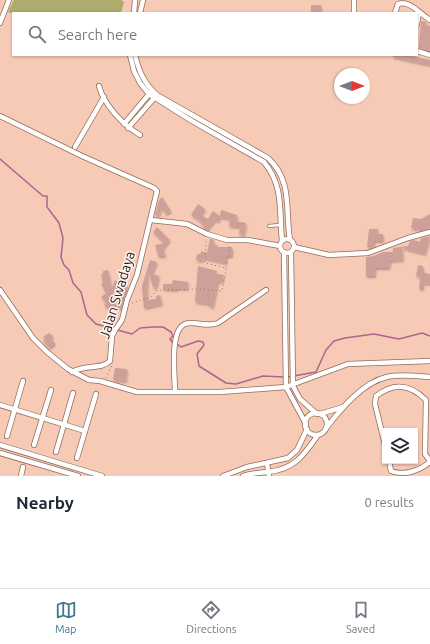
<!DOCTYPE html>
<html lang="en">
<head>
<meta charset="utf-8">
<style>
	:root { --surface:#fff; --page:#f2f2f3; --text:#1f2937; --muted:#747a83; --line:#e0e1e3; --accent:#3d7a91 }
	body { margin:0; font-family:Ubuntu,sans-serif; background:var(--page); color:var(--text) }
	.controls { position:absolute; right:12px; bottom:12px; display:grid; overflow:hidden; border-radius:0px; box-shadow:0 1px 3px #0004 }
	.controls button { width:36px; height:36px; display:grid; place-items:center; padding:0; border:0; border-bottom:1px solid var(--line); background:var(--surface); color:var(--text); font:20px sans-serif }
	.compass { position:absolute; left:334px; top:68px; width:36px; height:36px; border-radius:50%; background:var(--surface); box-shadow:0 1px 3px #0004; rotate:90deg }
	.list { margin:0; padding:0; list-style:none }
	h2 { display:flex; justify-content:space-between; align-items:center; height:52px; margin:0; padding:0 16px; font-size:17px }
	h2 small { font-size:13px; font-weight:400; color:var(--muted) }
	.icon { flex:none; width:22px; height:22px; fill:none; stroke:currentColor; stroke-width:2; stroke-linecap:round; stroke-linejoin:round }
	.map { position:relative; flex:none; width:430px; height:476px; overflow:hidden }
	.search { position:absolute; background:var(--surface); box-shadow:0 1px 3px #0004; left:12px; right:12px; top:12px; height:44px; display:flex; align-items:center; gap:10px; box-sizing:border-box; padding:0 14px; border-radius:0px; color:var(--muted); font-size:15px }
	.sheet { height:112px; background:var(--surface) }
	nav { display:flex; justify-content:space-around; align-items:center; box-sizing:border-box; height:56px; border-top:1px solid var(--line); background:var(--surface); font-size:11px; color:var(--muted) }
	nav a { display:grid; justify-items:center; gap:2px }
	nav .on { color:var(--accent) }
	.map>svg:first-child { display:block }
	.green { fill:#aeab6e }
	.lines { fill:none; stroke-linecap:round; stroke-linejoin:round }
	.stream { stroke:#ac658e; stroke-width:1.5 }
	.building { fill:#cf9f9a; filter:url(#shadow) }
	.service-casing { stroke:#936b59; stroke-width:4 }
	.minor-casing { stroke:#936b59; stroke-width:6 }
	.path { stroke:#917365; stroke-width:1; stroke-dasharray:1 3; stroke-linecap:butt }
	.service { stroke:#fff; stroke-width:2.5 }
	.minor { stroke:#fff; stroke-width:4.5 }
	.labels { text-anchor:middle; stroke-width:3; stroke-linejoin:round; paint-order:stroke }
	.street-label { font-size:14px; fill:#2b1b14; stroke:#fdf4f0 }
</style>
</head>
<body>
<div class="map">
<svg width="430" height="476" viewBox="0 0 430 476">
	<defs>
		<filter id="shadow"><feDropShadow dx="1" dy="2" stdDeviation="1" flood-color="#0004"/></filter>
	</defs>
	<rect width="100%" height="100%" fill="#f7cab6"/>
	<polygon class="green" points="14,0 121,0 124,2 121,13 13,14 8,12"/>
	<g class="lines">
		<g class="stream">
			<polyline points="0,159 43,196 47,196 47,207 59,223 63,238 61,257 64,265 69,270 73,283 81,292 87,315 96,324 132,334 140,328 153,327 163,327 171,332 173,336 170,339 173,343"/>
			<polyline points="177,344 181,347 198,341 203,342 204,345 197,354 199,366 226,383 236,384 263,376 284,377"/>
			<polyline points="288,377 316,372 326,350 334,341 345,338 374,334 399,339 422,333 430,336"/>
		</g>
	</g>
	<g class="building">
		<rect x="311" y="5" width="10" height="8"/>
		<polygon points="421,21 426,22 427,26 430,26 430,51 419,48"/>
		<polygon points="393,55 408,55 430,60 430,65 393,57"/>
		<polygon points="162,197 171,211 166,214 161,207 159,216 155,215 159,200"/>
		<polygon points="198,204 205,209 201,215 208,219 213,211 220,216 221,210 237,215 236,221 246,223 244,235 239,234 240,227 229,226 230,219 220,217 218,222 215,220 207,230 203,228 204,226 200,223 202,222 191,215"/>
		<polygon points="430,214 430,228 422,230 411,228 413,218 421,219"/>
		<polygon points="157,227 170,240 163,248 165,256 159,256 159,258 155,245 164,243 153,232"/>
		<polygon points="369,229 378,229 377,234 383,234 383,241 374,241 374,247 371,248 367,247"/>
		<polygon points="430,236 425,254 402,248 403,260 390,261 389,268 375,268 375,276 366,276 366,257 374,256 383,252 393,252 393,248 408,246 410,241 414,240 420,242 421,238"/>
		<polygon points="210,239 214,240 213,244 217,245 217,247 232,247 232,256 226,256 226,263 203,258 202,261 196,260 197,254 201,254 201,251 207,253"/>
		<polygon points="150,260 157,262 152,274 159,276 156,288 153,287 148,270 147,300 156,299 156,296 160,295 162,304 144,308 142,286"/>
		<polygon points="418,265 423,266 423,272 430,274 430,284 423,283 423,289 419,289 420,277 416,276"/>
		<polygon points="198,266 217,271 216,274 224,275 222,282 218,281 213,307 209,306 209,304 195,302"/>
		<polygon points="108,270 112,288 115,280 128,287 121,309 113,306 109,310 104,305 106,303 101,297 106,293 101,284 103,283 101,274 103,274 103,271"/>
		<polygon points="173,280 188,282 187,289 178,288 177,290 163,289 163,284 172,284"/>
		<polygon points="49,333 53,336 51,339 55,343 50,348 43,341 45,339 43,337"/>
		<polygon points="115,368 127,369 126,381 113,380"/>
	</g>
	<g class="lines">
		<g class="service-casing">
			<polyline id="service" points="269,226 280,225"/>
		</g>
		<g class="minor-casing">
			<g id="minor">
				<polyline points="354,0 354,13"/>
				<polyline points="134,13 135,0"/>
				<polyline points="140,13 143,0"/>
				<path d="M 395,13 L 398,4 C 410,0 420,14 430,20"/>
				<polyline points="0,23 9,0"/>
				<polyline points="417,24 419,13"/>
				<polyline points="417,51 430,55"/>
				<path d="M 130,55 L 134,71 L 140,83 L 149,94 L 192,121 L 264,162 C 284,186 279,211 282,241"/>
				<path d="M 135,55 C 139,72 144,83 157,95 L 268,158 C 293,181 285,210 290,240"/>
				<path d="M 99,86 C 104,105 123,125 140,135"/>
				<path d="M 0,116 L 82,156 L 154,188 L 157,191 L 137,275 L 127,300 L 122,320 L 115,330 L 112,336 L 110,361 C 101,370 85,364 72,372"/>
				<polyline points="124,124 150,93"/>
				<polyline points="128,128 156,96"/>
				<polyline points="75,147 104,97"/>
				<polyline points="151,220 187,224 207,234 227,240 248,240 280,246"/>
				<circle cx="287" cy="246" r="7"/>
				<polyline points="294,247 329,255 368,253 408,238 430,232"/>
				<polyline points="284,252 286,387 306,424"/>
				<polyline points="291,252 293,386 300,399 317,414"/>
				<polyline points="0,290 33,338 47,352 68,369 89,380 100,381 137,392 220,392 286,387 348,364 430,361"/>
				<path d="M 175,392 C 175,378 169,330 185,324 C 194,320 206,328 218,323 L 266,290"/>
				<polyline points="0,405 85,431"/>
				<circle cx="316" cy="424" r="11"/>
				<polyline points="320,414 343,407"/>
				<path d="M 326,428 C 341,409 363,382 387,377 C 401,374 416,376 430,377"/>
				<polyline points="7,436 23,381"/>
				<polyline points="0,445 102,476"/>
				<polyline points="34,445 51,390"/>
				<path d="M 385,445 L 375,404 L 376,396 C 394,382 410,384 426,400 L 425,454 L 430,461"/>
				<polyline points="56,452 73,393"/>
				<polyline points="0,453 78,476"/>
				<polyline points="77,458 96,394"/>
				<path d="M 389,461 L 391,471 C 404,476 419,471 430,462"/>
				<polyline points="267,464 269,476"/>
				<polyline points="21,476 23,467"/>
				<polyline points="223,476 247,467 288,458 297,450 307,429"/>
				<path d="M 243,476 C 251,473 259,473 268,472 C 295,469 304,455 318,435"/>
			</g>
		</g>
		<g class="path">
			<polyline points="226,267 229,255 229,245"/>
			<polyline points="132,303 151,297 157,290 201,289 222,291 226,268 205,263 206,239"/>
			<polyline points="106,378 112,365"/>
		</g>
		<use href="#service" class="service"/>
		<use href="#minor" class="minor"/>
	</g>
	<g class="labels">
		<g class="street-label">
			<text transform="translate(117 295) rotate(-73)" y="5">Jalan Swadaya</text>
		</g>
	</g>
</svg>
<div class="controls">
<button><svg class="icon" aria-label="layers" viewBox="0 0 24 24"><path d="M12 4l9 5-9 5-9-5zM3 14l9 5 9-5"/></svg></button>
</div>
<svg class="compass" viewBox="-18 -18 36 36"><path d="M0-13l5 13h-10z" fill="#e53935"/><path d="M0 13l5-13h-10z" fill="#747a83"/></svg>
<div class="search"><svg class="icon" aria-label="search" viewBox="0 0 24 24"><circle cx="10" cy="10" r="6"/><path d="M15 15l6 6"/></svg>Search here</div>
</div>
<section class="sheet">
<h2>Nearby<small>0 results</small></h2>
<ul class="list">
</ul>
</section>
<nav>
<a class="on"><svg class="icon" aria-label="map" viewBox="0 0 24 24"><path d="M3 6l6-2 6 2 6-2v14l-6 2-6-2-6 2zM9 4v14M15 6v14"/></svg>Map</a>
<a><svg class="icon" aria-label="directions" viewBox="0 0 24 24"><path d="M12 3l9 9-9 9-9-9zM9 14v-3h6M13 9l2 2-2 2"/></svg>Directions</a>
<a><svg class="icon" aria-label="saved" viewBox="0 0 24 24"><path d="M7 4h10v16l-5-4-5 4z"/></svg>Saved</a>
</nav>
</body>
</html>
